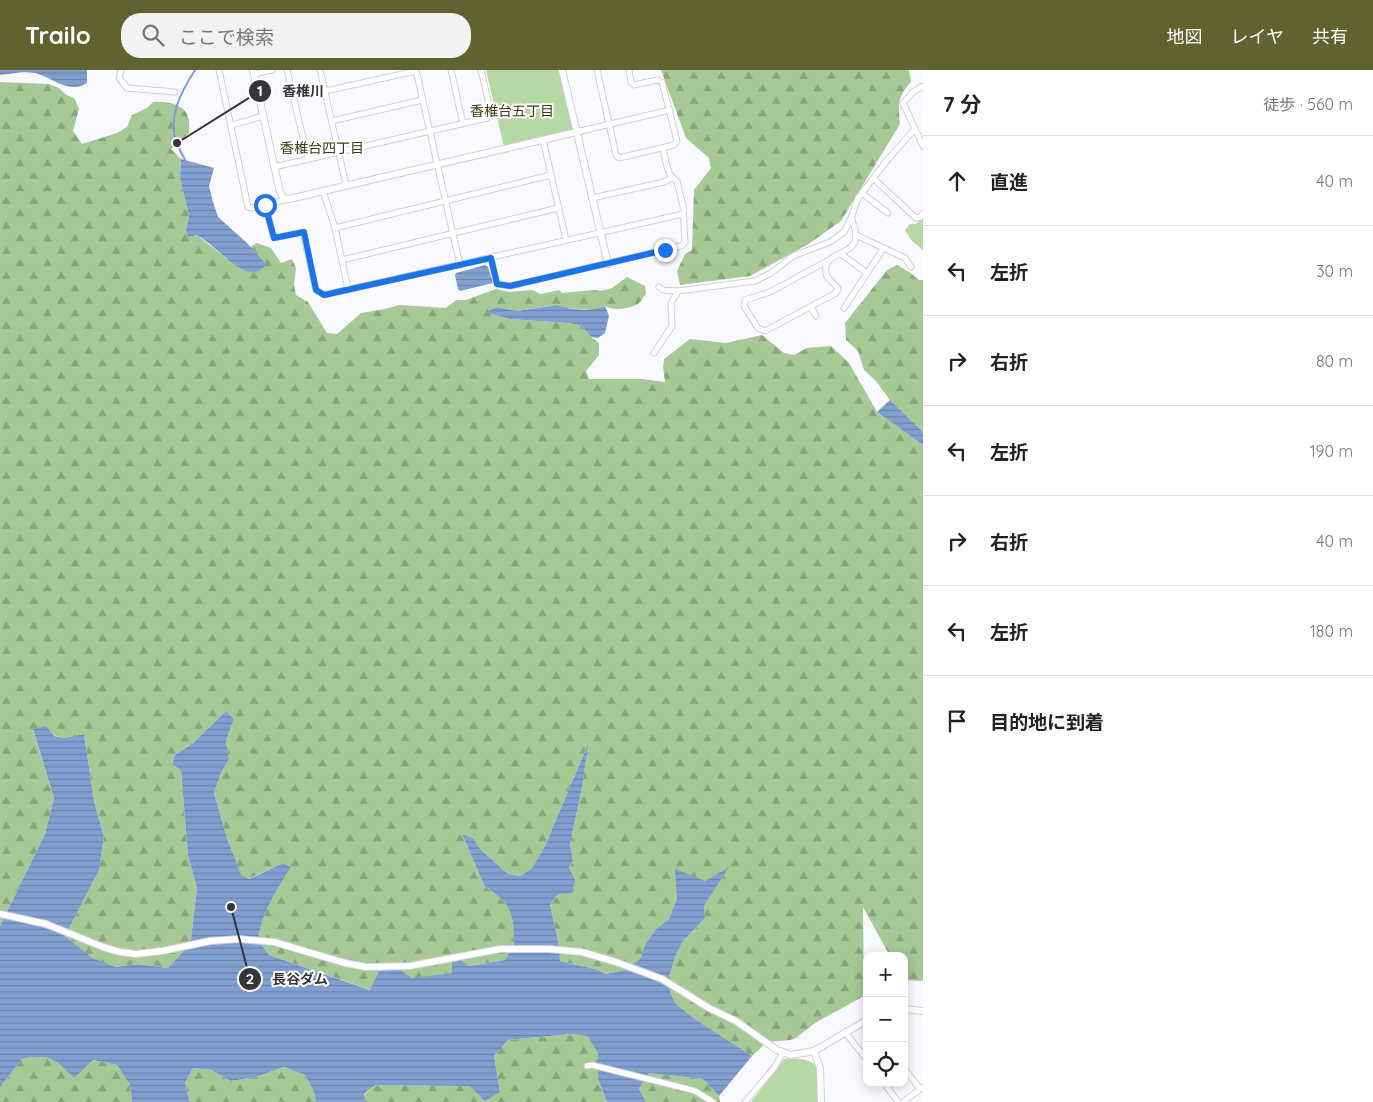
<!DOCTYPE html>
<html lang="ja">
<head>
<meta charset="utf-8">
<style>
	:root { --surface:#fff; --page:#f2f2f2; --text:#222; --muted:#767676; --line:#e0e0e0; --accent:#60622f }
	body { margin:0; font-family:Quicksand,"Noto Sans JP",sans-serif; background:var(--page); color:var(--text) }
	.controls { position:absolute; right:15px; bottom:15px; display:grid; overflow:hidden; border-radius:10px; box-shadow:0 2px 12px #0003 }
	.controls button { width:45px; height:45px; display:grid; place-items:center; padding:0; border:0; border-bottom:1px solid var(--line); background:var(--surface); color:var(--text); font:25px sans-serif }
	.stop { position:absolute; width:15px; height:15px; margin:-11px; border:4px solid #1a73e8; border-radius:50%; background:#fff }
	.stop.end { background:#1a73e8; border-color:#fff; box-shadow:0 1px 5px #0008 }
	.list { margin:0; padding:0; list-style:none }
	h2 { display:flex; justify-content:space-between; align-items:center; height:65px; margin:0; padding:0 20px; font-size:21px }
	h2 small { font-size:16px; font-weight:400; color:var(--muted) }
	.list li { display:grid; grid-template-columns:32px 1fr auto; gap:15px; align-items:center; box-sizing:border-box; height:90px; padding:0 20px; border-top:1px solid var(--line) }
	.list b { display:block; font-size:19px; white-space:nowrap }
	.list em { font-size:16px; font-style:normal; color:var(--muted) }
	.icon { flex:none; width:28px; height:28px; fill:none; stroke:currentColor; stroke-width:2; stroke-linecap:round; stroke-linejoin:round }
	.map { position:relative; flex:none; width:923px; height:1032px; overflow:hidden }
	header { display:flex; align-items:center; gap:30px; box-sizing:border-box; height:70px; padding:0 25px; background:var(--accent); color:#fff }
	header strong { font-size:24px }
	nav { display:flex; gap:28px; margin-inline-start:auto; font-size:18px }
	.search { width:350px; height:45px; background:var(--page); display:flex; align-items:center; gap:12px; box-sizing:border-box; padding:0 18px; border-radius:20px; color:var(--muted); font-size:19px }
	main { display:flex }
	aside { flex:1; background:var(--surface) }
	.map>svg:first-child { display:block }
	.forest { fill:url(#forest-firs) }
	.park { fill:#b5d8a5 }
	.water { fill:url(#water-rules) }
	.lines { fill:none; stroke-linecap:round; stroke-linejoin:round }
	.stream { stroke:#81a0d1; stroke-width:2 }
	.minor-casing { stroke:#cdd0d7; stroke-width:7 }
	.tertiary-casing { stroke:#cdd0d7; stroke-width:8 }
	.minor { stroke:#fff; stroke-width:5 }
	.tertiary { stroke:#fff; stroke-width:6 }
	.route { stroke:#1a73e8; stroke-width:6 }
	.labels { text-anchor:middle; stroke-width:4; stroke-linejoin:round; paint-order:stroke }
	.neighbourhood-label { font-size:14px; fill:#393a11; stroke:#fff }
	.leader { fill:none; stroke:#353639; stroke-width:2 }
	.callout-dot { fill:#353639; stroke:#fff; stroke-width:2 }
	.mark-label { font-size:15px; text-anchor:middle; font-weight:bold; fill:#fff }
	.callout-label { font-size:14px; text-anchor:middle; font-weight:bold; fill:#353639; stroke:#fff; stroke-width:4; stroke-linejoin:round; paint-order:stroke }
</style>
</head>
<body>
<header>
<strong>Trailo</strong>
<div class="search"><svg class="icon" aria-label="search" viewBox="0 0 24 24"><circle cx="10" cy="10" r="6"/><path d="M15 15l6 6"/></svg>ここで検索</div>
<nav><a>地図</a><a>レイヤ</a><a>共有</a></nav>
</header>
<main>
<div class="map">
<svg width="923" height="1032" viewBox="0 0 923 1032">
	<defs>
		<pattern id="forest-firs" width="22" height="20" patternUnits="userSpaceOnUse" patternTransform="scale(1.25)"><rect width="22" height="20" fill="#a6c995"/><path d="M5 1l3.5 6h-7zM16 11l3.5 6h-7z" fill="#88a47b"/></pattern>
		<pattern id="water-rules" width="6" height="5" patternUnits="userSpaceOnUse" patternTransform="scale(1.25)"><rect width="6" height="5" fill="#81a0d1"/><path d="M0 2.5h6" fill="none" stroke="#6a83ab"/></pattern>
	</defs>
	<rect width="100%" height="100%" fill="#f9faff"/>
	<g class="forest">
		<path d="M 661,0 L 909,0 L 911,12 C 897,27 898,35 900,54 L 841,151 L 807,175 L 750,206 L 680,215 L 677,201 L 685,184 L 692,180 L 694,120 L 711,98 L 709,88 L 686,68 Z"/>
		<path d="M 0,12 L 49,14 L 59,18 L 65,24 L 75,29 L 79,39 L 73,61 L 82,74 L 117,63 L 127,57 L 132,45 L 147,38 L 153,32 C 165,31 185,34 188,47 C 190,52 189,59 189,63 L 171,79 L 181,89 L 180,108 L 189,146 L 186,160 L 188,167 L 197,165 L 227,189 L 266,194 L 250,177 L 257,173 L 271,178 L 281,193 L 292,189 L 296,198 L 294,215 L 296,225 L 308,232 L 327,263 L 337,264 L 361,243 L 385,239 L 399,235 L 446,238 L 456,230 L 466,230 L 496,219 L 510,222 L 532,220 L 541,224 L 559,220 L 562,223 L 594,220 L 601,221 L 612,218 L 627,207 L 645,216 L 646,224 C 643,227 641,232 638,234 C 629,239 614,241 605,236 L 595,240 L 563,238 L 557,235 L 517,241 L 498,237 L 487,242 L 509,249 L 570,253 L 582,256 L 591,267 L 599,273 L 599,285 L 586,301 L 589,309 L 642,309 L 665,312 L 663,297 L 664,289 L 690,269 L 726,273 L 762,265 L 784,283 L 794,285 L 807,278 L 831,276 L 849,293 L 877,342 L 923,375 L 923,911 L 904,910 L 904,886 L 890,886 L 863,837 L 864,926 L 815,953 L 796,968 L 790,970 L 767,972 L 752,986 L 692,947 L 676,934 L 670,922 L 669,907 L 675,887 L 683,871 L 705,848 L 704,836 L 728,798 L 677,828 L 669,849 L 656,859 L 645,875 L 640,889 L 625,900 L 605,904 L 599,900 L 560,891 L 559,875 L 550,835 L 558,824 L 573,790 L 570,774 L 582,718 L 587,676 L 545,776 L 532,798 L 520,806 L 508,804 L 480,779 L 473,768 L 462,764 L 484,815 L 505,832 L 510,840 L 513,853 L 514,874 L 505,890 L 469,896 L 452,903 L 412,909 L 399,899 L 371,920 L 269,885 L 258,870 C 262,842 277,820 291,797 L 283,793 L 248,809 L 241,806 L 227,768 L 214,723 L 221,703 L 229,689 L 226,671 L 234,649 L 226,641 L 193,673 L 175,685 L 172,693 L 181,700 L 188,785 L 197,818 L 191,869 L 182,883 L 168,898 L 138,894 L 116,897 L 92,889 L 65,866 L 99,800 L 104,767 L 94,731 L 84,664 L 64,668 L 33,660 L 54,728 L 45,764 L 0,856 Z"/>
		<polygon points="897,195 909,202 919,210 923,210 923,362 890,330 875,310 864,300 858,281 846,270 845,253 887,200"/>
		<polygon points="570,964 587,966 598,983 598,1009 607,1032 365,1032 364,1025 375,1015 470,1016 500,1022 494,986 508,970"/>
		<polygon points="39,986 57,990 93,990 117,995 130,1015 132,1032 0,1032 0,1017 22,989"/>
		<polygon points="284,997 305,1005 314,1022 316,1032 190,1032 185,1013 193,998 211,1000 231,1011 256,1007"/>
		<polygon points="649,1003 703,1009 719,1026 720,1032 646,1032 639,1019"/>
	</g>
	<g class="park">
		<polygon points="486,0 560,0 575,60 504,77"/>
		<polygon points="923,147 923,180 912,171 905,160 910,154 916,154"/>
		<path d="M 784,989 C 796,988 812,988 818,999 L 818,1032 L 751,1032 Z"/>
	</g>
	<g class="water">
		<path d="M 0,0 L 87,0 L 87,13 C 69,25 52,7 35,3 C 21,1 13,4 0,5 Z"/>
		<path d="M 181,89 L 214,98 L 209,116 L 213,132 L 218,147 L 247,173 L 266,194 C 252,216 226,187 213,177 C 208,172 203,169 197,165 L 188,167 L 186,160 L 189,146 L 180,108 Z"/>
		<polygon points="485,195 488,197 493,213 460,221 458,219 455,205 456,203"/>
		<path d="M 557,235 C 571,240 592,242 605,236 L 609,246 L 605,263 L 598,268 L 591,267 L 582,256 L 570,253 L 509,249 L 486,242 L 497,237 L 517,241 Z"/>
		<polygon points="890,330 923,362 923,375 877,342"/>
		<path d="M 226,641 L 234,649 L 226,671 L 229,689 L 221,703 L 214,723 L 227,768 L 241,805 L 249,809 L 283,793 L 291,797 C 277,820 262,842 258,870 L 269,885 L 370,920 L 379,901 L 399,899 L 412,908 L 452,903 L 452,892 L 460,890 L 469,896 L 505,890 L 514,874 L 513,853 L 510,841 L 505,832 L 484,815 L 462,764 L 473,768 L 480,779 L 508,804 L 520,806 L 532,798 L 545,776 L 588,674 L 582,718 L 570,774 L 573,790 L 569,798 L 575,810 L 572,823 L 558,824 L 550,835 L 559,875 L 560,891 L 599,900 L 605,904 L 625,900 L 640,889 L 645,875 L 656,859 L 669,849 L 677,828 L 675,799 L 705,811 L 729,797 L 704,836 L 705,848 L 683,871 L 675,887 L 669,907 L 670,922 L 676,934 L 692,947 L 752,986 L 719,1026 L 703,1009 L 649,1003 L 639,1019 L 646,1032 L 607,1032 L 598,1009 L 598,983 L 587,966 L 570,964 L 508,970 L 494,986 L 500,1022 L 485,1031 L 470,1016 L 375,1015 L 364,1024 L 365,1032 L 316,1032 L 314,1022 L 305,1005 L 284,997 L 256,1007 L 231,1011 L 211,1000 L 193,998 L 185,1013 L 190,1032 L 132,1032 L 130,1015 L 117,995 L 93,990 L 74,1008 C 54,988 51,984 22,989 L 0,1017 L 0,856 L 45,764 L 54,728 L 33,659 L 46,656 L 54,666 L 64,668 L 84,664 L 94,731 L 104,767 L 99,800 L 65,866 L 92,888 L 116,897 L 138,894 L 168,898 L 182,883 L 191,869 L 197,818 L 188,785 L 181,700 L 172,694 L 175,685 L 193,673 Z"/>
	</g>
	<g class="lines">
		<path class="stream" d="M 186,92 C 183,86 180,80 177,74 C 167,47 181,22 195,0"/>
		<g class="minor-casing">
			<g id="minor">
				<polyline points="121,0 119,8 127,18 175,22"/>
				<polyline points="219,0 248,137 251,138 289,129"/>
				<polyline points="287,0 308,89"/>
				<polyline points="320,0 346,115"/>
				<polyline points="416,0 460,195"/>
				<polyline points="451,0 463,54"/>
				<polyline points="597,0 616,85 619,88 674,75 677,71 662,12 657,10 634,15 631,12 629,0"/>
				<polyline points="254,4 272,0"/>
				<polyline points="923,16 913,22 903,33 923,76"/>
				<polyline points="325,21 416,1"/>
				<polyline points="332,51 422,30"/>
				<polyline points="232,55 263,46"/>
				<polyline points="581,61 670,40"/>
				<polyline points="543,70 566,170"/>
				<polyline points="274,97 487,48 491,43 481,0"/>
				<polyline points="874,109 916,148 920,147 923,143"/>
				<polyline points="323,121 335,158 348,219"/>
				<polyline points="862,123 888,143"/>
				<polyline points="592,128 664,112 671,108"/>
				<polyline points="265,135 274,168 303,162 316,220 324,225 683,144"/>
				<polyline points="335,158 551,105"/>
				<polyline points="856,165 905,188 911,197"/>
				<polyline points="841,184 867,203"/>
				<path d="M 491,188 L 497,214 L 510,216 L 681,176 L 685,173 L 683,136 L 677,111 C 666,105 666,90 663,78"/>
				<polyline points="342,190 558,138"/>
				<path d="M 829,190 L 770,222 L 745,230 L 744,236 L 758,258 L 765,261 L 836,223 L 838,218 L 827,207 C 818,179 857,188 856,165 C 856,160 853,154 852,149"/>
				<polyline points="659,217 663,220 678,221"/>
				<polyline points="811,237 816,246"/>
				<polyline points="844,238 883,179"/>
				<polyline points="654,283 672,256 671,233 678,221 755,211 771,203 793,186 830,172 844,162 851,148 858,128 889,88 915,59"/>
				<polyline points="845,962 867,990"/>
				<polyline points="587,996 592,995 688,1019 695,1021 713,1032"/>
				<polyline points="904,998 920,1019"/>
				<polyline points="884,1013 898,1032"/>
				<polyline points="745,1032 774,998 783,983"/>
				<polyline points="903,1032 923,1017"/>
			</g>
		</g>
		<g class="tertiary-casing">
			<g id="tertiary">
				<polyline points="253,0 280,122 283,128 289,129 581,61"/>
				<polyline points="562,0 608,194"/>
				<polyline points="0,844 46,854 103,877 120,882 136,884 162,881 210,871 239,869 274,872 345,893 366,897 410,896 500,879 549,879 582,882 616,892 662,909 709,938 736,951 777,980 791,985 814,981 867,950"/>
				<polyline points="904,939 923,941"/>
				<polyline points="814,981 820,998 821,1032"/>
			</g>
		</g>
		<use href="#minor" class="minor"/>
		<use href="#tertiary" class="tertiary"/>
	</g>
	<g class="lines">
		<polyline class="route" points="265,135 274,168 304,162 316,220 324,225 491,188 497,214 510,216 665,180"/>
	</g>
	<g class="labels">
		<g class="neighbourhood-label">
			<text x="512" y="46">香椎台五丁目</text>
			<text x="322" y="83">香椎台四丁目</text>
		</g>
	</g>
	<path class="leader" d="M177 73L260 21M231 837L250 909"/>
	<g class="callout-dot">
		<circle cx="177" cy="73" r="5"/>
		<circle cx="231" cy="837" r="5"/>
		<circle cx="260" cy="21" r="12"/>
		<circle cx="250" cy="909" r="12"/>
	</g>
	<g class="mark-label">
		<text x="260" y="26">1</text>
		<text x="250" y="914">2</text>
	</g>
	<g class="callout-label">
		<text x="303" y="26">香椎川</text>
		<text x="300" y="914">長谷ダム</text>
	</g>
</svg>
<div class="controls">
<button>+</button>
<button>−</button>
<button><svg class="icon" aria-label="locate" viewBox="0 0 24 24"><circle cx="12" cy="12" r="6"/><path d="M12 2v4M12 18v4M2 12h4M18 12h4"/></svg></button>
</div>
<div class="stop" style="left:265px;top:135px"></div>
<div class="stop end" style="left:665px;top:180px"></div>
</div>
<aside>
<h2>7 分<small>徒歩 · 560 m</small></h2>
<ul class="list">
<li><svg class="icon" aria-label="ahead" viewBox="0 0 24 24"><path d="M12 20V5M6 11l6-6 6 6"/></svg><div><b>直進</b></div><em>40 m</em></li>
<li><svg class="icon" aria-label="left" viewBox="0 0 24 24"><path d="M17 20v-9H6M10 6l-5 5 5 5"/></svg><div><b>左折</b></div><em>30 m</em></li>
<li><svg class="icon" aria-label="right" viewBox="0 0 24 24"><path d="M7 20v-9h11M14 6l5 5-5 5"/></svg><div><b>右折</b></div><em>80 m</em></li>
<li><svg class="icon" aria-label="left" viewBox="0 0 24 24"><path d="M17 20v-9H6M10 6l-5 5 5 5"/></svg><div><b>左折</b></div><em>190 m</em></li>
<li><svg class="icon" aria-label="right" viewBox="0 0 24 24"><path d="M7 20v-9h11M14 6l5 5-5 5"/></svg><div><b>右折</b></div><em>40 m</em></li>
<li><svg class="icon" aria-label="left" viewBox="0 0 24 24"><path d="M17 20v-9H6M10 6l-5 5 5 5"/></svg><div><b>左折</b></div><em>180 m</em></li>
<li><svg class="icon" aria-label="arrive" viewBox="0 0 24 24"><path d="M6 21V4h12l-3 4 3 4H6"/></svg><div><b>目的地に到着</b></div></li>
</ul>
</aside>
</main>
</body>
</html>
